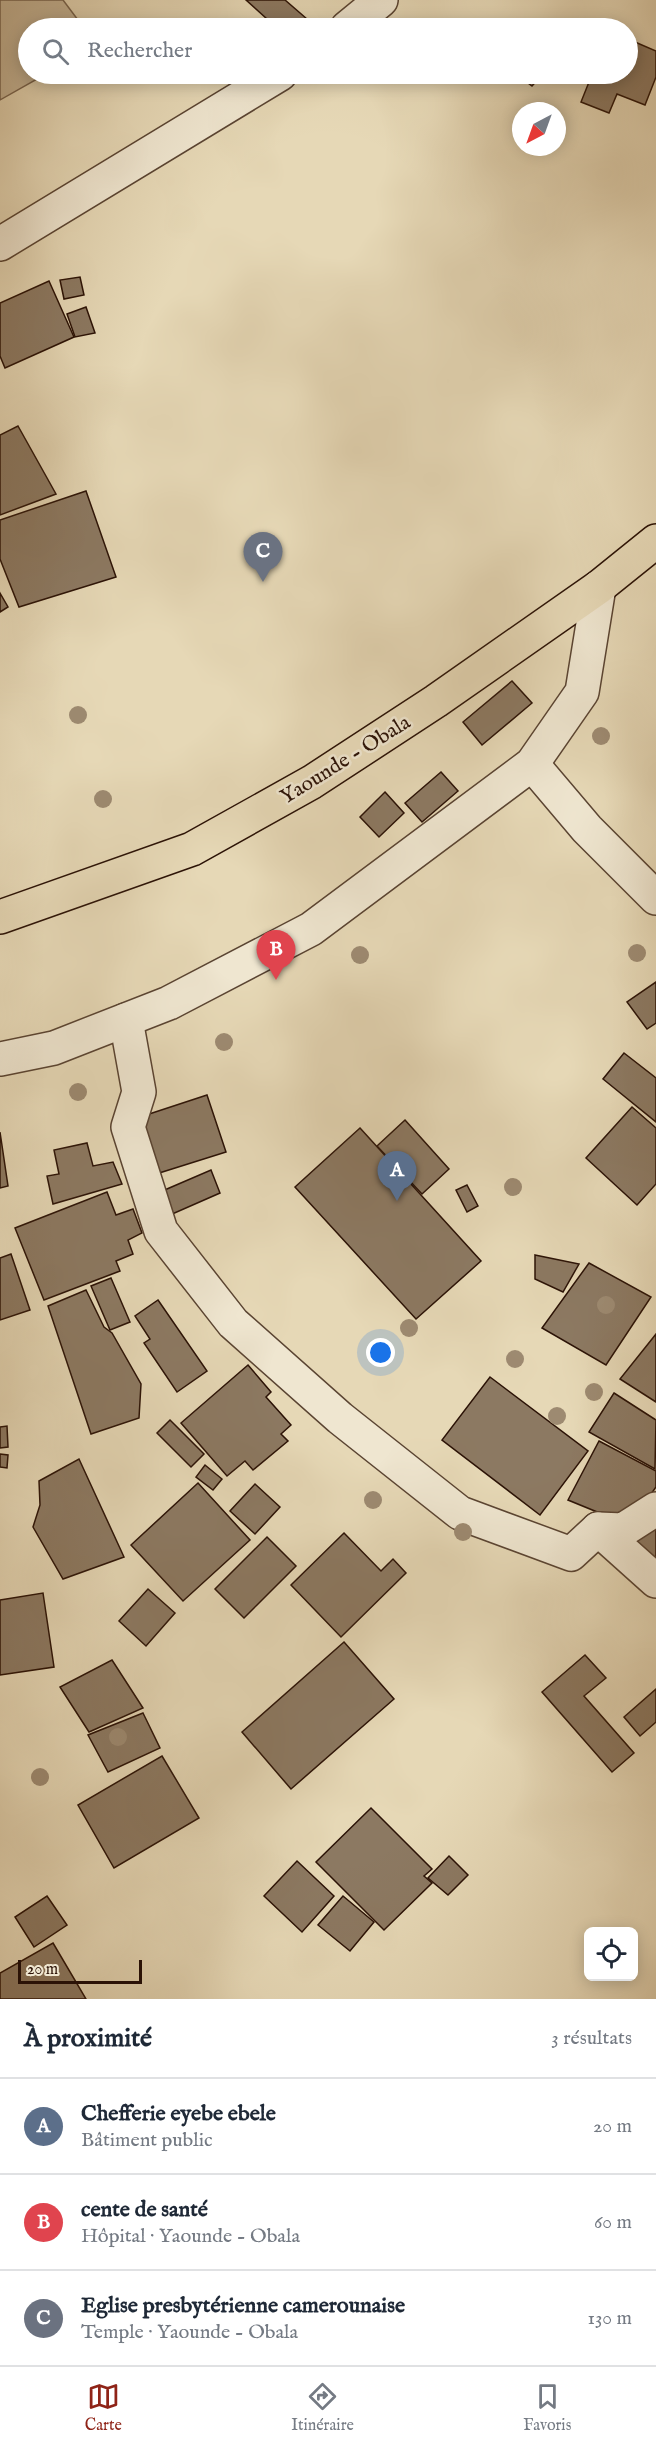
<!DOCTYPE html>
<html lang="fr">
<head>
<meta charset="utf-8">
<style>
	:root { --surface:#fff; --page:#f6f6f7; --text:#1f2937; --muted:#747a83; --line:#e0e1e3; --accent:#8f2418 }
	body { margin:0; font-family:"IM FELL English",serif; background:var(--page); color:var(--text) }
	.controls { position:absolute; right:18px; bottom:18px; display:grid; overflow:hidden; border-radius:9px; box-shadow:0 3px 15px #0003 }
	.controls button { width:54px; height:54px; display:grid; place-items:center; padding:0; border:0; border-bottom:2px solid var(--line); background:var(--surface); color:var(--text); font:30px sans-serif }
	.compass { position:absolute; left:512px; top:102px; width:54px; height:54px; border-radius:50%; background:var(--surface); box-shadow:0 3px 15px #0003; rotate:221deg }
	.scale { position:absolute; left:18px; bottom:15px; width:124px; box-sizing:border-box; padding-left:6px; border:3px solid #2b1206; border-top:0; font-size:16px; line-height:21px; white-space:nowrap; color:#2b1206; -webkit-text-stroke:4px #efe6d0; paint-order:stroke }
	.you { position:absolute; left:381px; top:1353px; width:21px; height:21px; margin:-15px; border:4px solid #fff; border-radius:50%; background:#1a73e8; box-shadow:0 0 0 9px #1a73e833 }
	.badge { display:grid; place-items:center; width:39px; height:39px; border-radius:50%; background:var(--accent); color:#fff; font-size:20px; font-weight:700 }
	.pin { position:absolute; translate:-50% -50px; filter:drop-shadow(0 2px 3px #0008) }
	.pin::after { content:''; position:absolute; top:32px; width:21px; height:18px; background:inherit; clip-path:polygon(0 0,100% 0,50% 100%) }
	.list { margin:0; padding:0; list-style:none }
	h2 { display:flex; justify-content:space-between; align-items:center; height:78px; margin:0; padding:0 24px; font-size:26px }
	h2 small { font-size:20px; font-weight:400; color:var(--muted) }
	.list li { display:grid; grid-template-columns:39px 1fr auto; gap:18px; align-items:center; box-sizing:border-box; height:96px; padding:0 24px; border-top:2px solid var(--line) }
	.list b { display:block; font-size:22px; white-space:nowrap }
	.list p { margin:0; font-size:20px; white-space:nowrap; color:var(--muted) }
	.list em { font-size:20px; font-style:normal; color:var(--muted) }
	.icon { flex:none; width:33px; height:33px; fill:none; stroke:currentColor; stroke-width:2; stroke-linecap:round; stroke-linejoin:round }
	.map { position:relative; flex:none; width:656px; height:1999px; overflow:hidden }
	.search { position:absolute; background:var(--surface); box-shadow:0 3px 15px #0003; left:18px; right:18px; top:18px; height:66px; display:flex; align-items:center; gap:15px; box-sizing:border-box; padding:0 21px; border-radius:33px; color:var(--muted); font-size:22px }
	.sheet { height:366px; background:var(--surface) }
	nav { display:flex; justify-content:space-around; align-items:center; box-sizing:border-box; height:84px; border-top:2px solid var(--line); background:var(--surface); font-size:16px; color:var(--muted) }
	nav a { display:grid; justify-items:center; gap:3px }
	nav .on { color:var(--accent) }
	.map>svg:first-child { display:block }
	.green { fill:#c6b698; stroke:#78644f; stroke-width:1.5 }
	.building { fill:#8c7962; stroke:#2b1206; stroke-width:1.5 }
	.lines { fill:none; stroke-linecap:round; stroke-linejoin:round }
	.street-casing { stroke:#5a4432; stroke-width:36 }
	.highway-casing { stroke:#2b1206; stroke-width:36 }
	.street { stroke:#efe6d0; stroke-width:33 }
	.highway { stroke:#e6d8b6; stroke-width:33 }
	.tree { fill:#9d8a71 }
	.labels { text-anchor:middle; stroke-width:5; stroke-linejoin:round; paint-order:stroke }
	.street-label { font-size:21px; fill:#2b1206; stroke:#efe6d0 }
</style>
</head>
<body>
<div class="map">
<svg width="656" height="1999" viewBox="0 0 656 1999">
	<rect width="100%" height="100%" fill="#e6d8b6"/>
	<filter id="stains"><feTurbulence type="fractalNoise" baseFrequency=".00333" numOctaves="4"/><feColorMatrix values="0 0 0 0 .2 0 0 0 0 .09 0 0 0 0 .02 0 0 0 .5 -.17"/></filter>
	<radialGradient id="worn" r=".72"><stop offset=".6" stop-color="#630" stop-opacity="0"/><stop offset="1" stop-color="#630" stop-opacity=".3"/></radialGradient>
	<polygon class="green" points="0,0 63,0 84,28 28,28 28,74 46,74 0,100"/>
	<g class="building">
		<polygon points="246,0 285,0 307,19 299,28 277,28"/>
		<polygon points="586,22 602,28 583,28"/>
		<polygon points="628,39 656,51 656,77 645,105 617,94 609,113 581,102 589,82 568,74 628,74"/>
		<polygon points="516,74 543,74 532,86"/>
		<polygon points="80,277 84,295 64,299 60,280"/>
		<polygon points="49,281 74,337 5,368 0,356 0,303"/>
		<polygon points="86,307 95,333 75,337 67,314"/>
		<polygon points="18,426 56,494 0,515 0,435"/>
		<polygon points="86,491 116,577 19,607 0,559 0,520"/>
		<polygon points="0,593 8,607 0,612"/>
		<polygon points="512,681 532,703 482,745 463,722"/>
		<polygon points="441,772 458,791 422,822 405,803"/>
		<polygon points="385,792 404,813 379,837 360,817"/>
		<polygon points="656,982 656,1023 647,1029 627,1002"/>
		<polygon points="624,1053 656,1078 656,1122 603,1079"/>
		<polygon points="207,1095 226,1152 156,1174 137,1118"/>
		<polygon points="632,1107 656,1128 656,1184 637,1205 586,1158"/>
		<polygon points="405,1120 449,1169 422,1194 377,1146"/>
		<polygon points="360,1128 481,1261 416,1319 295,1187"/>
		<polygon points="0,1132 8,1186 0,1188"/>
		<polygon points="87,1143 93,1166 113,1162 122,1184 53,1204 47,1176 59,1174 54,1150"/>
		<polygon points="211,1170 220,1193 170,1215 160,1192"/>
		<polygon points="467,1185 478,1206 467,1212 456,1190"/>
		<polygon points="107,1192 116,1215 133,1209 142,1233 128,1240 133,1254 116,1261 120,1271 44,1300 15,1228"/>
		<polygon points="11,1254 30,1310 0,1320 0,1258"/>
		<polygon points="535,1255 579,1264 563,1292 535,1279"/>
		<polygon points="589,1263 651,1297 606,1365 542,1328"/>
		<polygon points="111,1278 130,1322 110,1330 91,1286"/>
		<polygon points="86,1290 104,1327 112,1333 141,1384 139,1418 91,1434 48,1306"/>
		<polygon points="158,1300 207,1371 177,1392 144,1343 150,1339 135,1316"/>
		<polygon points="656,1334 656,1402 620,1379"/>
		<polygon points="248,1365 271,1392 266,1397 291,1425 281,1434 288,1441 253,1470 245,1461 227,1476 181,1423"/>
		<polygon points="490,1377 588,1451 540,1515 442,1440"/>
		<polygon points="614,1393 656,1420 655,1469 589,1432"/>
		<polygon points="170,1420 204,1454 191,1467 157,1433"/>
		<polygon points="7,1426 8,1447 0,1448 0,1427"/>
		<polygon points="599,1441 656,1471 656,1487 629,1525 568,1500"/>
		<polygon points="0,1454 8,1455 7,1468 0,1467"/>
		<polygon points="79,1459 124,1557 63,1579 33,1527 40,1505 39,1481"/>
		<polygon points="205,1465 222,1479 213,1490 196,1477"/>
		<polygon points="198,1483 250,1540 183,1601 131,1545"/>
		<polygon points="255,1484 280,1507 255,1534 230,1511"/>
		<polygon points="656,1520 656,1577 621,1539"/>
		<polygon points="344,1533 381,1571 393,1559 406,1573 341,1637 291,1585"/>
		<polygon points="267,1537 296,1566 244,1618 215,1589"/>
		<polygon points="148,1589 175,1613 146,1646 119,1621"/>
		<polygon points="43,1593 54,1667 0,1675 0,1600"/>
		<polygon points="344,1642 394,1699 291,1789 242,1732"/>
		<polygon points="585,1655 606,1678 584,1696 634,1753 612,1772 542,1692"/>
		<polygon points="112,1660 143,1708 89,1732 60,1687"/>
		<polygon points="656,1689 656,1722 640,1736 624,1717"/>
		<polygon points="143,1713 160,1748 108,1772 88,1735"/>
		<polygon points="162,1756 199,1818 114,1868 78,1805"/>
		<polygon points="371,1808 432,1869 424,1876 432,1883 384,1930 316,1862"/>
		<polygon points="449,1856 468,1875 448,1895 428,1878"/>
		<polygon points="297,1861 334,1896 302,1932 264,1896"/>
		<polygon points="47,1896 67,1925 34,1947 15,1917"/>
		<polygon points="343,1896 374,1922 350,1951 318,1925"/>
		<polygon points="53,1943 86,1999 0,1999 0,1973"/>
	</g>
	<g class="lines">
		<g class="street-casing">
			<g id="street">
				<polyline points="347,28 381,0"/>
				<polyline points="0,244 280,74"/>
				<polyline points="532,764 587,829 656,898"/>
				<polyline points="126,1020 139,1092 128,1127 161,1231 233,1323 340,1418 460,1513 571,1554 598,1529 623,1530 656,1509"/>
				<polyline points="0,1059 54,1048 169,1003 311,929 532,764 582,692 599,587"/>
				<polyline points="598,1529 656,1581"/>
			</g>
		</g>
		<g class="highway-casing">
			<polyline id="highway" points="0,917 192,849 312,782 436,701 599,587 656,541"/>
		</g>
		<use href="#street" class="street"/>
		<use href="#highway" class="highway"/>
	</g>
	<g class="tree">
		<circle cx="78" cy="715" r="9"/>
		<circle cx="601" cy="736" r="9"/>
		<circle cx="103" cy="799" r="9"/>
		<circle cx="637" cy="953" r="9"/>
		<circle cx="360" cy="955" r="9"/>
		<circle cx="224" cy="1042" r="9"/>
		<circle cx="78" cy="1092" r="9"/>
		<circle cx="513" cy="1187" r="9"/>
		<circle cx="606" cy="1305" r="9"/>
		<circle cx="409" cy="1328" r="9"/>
		<circle cx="515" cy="1359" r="9"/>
		<circle cx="594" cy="1392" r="9"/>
		<circle cx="557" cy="1416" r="9"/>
		<circle cx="373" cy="1500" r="9"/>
		<circle cx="463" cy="1532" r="9"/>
		<circle cx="118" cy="1737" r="9"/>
		<circle cx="40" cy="1777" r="9"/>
	</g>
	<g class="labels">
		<g class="street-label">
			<text transform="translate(345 759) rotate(-32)" y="7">Yaounde - Obala</text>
		</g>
	</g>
	<rect width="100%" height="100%" filter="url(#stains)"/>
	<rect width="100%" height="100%" fill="url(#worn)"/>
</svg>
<div class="controls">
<button><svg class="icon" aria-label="locate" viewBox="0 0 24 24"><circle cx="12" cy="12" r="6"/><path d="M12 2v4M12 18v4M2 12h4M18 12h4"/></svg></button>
</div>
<svg class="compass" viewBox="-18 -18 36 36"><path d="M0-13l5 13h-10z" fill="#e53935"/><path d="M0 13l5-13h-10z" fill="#747a83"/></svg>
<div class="scale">20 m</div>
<div class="you"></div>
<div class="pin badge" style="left:397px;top:1201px;background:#5c6f8a">A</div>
<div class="pin badge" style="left:276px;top:980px;background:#e0444e">B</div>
<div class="pin badge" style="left:263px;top:582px;background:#6b7280">C</div>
<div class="search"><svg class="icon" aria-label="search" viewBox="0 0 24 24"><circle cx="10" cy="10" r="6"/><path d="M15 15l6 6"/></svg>Rechercher</div>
</div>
<section class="sheet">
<h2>À proximité<small>3 résultats</small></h2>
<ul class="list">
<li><span class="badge" style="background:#5c6f8a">A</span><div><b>Chefferie eyebe ebele</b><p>Bâtiment public</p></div><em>20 m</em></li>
<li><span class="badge" style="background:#e0444e">B</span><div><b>cente de santé</b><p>Hôpital · Yaounde - Obala</p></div><em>60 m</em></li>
<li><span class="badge" style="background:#6b7280">C</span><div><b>Eglise presbytérienne camerounaise</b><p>Temple · Yaounde - Obala</p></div><em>130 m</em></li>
</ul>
</section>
<nav>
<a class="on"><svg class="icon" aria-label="map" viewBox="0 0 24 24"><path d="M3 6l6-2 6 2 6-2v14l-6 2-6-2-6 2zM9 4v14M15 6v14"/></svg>Carte</a>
<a><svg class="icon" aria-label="directions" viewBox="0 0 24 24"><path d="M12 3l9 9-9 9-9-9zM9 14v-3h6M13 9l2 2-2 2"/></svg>Itinéraire</a>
<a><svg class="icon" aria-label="saved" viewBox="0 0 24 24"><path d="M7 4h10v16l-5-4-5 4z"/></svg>Favoris</a>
</nav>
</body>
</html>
